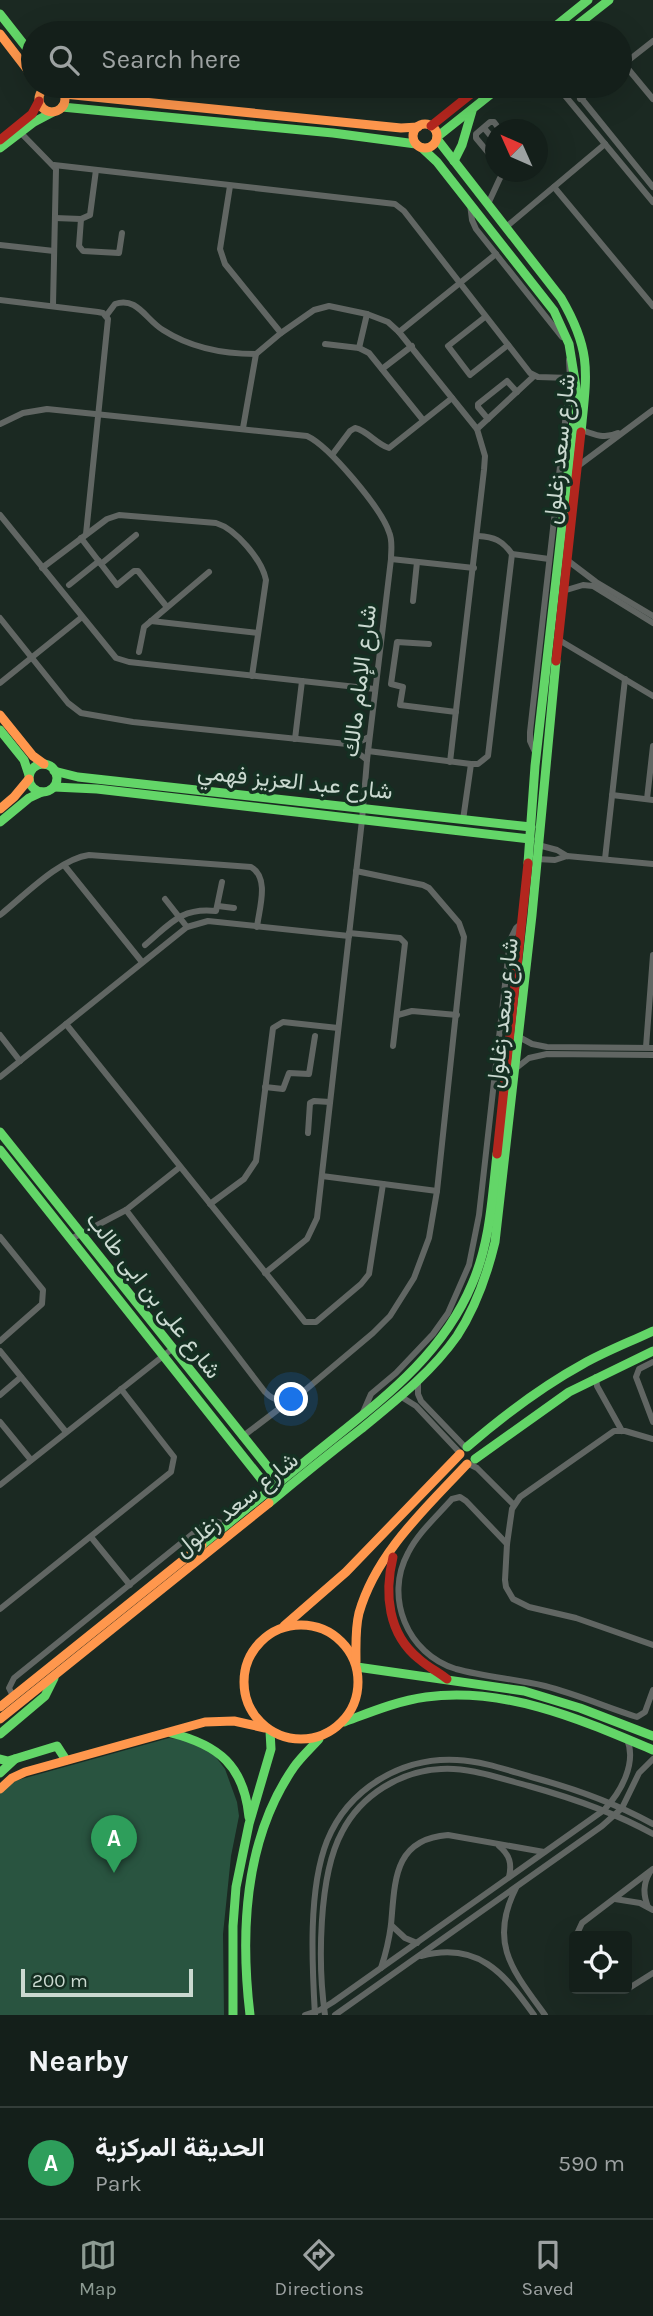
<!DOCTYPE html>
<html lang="en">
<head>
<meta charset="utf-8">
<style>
	:root { --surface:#141f1a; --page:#1d2723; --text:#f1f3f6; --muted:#9da2a2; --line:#333d39; --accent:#8d9b93 }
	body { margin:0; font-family:Karla,Vazirmatn,sans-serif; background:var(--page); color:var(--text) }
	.controls { position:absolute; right:21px; bottom:21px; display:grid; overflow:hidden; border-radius:7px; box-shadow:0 7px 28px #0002 }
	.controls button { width:63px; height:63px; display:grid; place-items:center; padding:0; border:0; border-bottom:2px solid var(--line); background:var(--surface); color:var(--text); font:35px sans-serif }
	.compass { position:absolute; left:485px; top:119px; width:63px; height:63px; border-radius:50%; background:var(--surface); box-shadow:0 7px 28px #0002; rotate:315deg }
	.scale { position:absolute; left:21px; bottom:18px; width:172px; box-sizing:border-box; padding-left:7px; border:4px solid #cad9d0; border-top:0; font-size:19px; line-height:24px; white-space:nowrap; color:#cad9d0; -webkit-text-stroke:5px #152f22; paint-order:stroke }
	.you { position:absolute; left:292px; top:1400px; width:24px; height:24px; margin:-18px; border:5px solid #fff; border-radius:50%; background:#1a73e8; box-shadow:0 0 0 10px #1a73e833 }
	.badge { display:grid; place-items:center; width:46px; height:46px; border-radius:50%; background:var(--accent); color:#fff; font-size:23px; font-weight:700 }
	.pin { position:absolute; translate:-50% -58px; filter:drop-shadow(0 2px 4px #0008) }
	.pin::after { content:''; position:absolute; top:37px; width:24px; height:21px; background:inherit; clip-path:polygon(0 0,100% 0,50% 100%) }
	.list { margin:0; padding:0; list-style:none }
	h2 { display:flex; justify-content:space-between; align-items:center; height:91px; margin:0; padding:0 28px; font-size:30px }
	h2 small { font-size:23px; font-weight:400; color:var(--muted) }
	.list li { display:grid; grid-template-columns:46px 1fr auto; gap:21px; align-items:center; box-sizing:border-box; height:112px; padding:0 28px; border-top:2px solid var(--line) }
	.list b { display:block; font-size:26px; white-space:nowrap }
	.list p { margin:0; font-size:23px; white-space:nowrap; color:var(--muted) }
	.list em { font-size:23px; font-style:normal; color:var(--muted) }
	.icon { flex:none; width:38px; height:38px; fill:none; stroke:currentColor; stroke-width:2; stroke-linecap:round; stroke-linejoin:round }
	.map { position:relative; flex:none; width:653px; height:2015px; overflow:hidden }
	.search { position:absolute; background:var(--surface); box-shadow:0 7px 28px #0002; left:21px; right:21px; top:21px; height:77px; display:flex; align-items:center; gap:18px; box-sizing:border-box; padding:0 24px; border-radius:38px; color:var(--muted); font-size:26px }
	.sheet { height:203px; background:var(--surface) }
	nav { display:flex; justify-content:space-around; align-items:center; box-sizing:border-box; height:98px; border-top:2px solid var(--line); background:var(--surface); font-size:19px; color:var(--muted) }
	nav a { display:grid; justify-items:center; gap:4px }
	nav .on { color:var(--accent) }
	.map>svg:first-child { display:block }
	.green { fill:#295440 }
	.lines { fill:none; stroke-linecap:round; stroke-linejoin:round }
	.street { stroke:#616663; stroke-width:6 }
	.fast { stroke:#63d668; stroke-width:9 }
	.slow { stroke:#ff974d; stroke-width:9 }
	.jam { stroke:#b3261e; stroke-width:9 }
	.labels { text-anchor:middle; stroke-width:7; stroke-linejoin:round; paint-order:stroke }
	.street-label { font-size:23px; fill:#cad9d0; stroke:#152f22 }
</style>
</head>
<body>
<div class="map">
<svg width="653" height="2015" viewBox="0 0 653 2015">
	<rect width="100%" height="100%" fill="#1b2922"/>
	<polygon class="green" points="169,1738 186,1740 202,1746 215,1756 225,1769 237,1802 239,1816 231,1856 223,1934 224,2015 0,2015 0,1785"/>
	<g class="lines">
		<g class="street">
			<polyline points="624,64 653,99"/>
			<polyline points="620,67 653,41"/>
			<polyline points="557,86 653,202"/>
			<polyline points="581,98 653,187"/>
			<polyline points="580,99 597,86"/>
			<polyline points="484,128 496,142"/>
			<polyline points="20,132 56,169 53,305"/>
			<polyline points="496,162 476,138 476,134 490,122 494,122 500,130"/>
			<polyline points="54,165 395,204 404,211 530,373 538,377 570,378"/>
			<polyline points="230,186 220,249 225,264 281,333"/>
			<polyline points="554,187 653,306"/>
			<polyline points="470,204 472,220 476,229 562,337"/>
			<polyline points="488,204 500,178 506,172"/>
			<polyline points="55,218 81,219 90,215 96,170"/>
			<polyline points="81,219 79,246 83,251 119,253 122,233"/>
			<polyline points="506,227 605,144"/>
			<polyline points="0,245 54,251"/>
			<polyline points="0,300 98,312 103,313 108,319 86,534"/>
			<path d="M 106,316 L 115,304 C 137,296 146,320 163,330 C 191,348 223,354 256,354"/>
			<polyline points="485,317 448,346 470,375 508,345"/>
			<polyline points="399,332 496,254"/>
			<polyline points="325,344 359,348 369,353 423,420"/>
			<polyline points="359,348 367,314"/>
			<polyline points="382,369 412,346"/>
			<polyline points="488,419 478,407 478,404 507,381 517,392"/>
			<path d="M 0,424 L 23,413 L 47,409 L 307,436 C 329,446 381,508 389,532 C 393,541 391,550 391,559 L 367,760 L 362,820 L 317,1218 L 307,1239 L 265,1273"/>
			<polyline points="243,428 256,354 281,333 314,310 329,306 367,314 388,322 399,332 477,429 485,456 484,470 450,762"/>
			<polyline points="477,429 534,376"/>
			<path d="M 582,430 C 595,435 605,439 618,433"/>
			<path d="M 332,455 L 350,431 L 355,428 C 368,431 376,444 389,448 L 452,398"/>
			<polyline points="578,466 653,410"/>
			<polyline points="0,515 116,658 129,662 375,689"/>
			<polyline points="81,538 117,585 134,571 138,571 167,607"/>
			<polyline points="512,554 549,559"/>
			<polyline points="391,559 474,568"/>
			<polyline points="567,560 596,582 653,616"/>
			<polyline points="101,564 136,535"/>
			<path d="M 42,568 L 107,519 L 119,515 L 216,523 C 236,529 262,560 266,580 L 252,676"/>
			<polyline points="69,585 99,561"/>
			<polyline points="563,591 583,585 593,586 653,623"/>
			<polyline points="413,601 417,562"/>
			<polyline points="0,618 68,703 81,713 133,722 347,744 359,742 369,737"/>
			<polyline points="151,621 258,633"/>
			<polyline points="559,640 653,696"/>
			<polyline points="429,644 397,642 391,684 403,687 400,705 456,712"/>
			<polyline points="139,652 144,627 209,572"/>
			<polyline points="0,683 82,617"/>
			<polyline points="295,739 302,681"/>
			<polyline points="348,745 367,760"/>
			<path d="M 368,751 L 471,764 L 478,764 L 488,756 L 512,554 C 502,540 494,537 478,536"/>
			<polyline points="535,752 530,741 530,732 570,378 569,360"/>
			<polyline points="612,795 653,800"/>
			<polyline points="647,799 653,746"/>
			<polyline points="463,820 471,764"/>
			<polyline points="538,845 557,850 567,856"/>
			<polyline points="537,859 555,860 567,856 653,864"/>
			<polyline points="605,859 625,679"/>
			<polyline points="64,865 142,962"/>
			<polyline points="165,899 187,927"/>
			<polyline points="218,906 234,908"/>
			<path d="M 0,915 C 24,896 59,859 89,855 L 251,867 C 270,878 259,909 257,927"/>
			<polyline points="349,933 400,938 405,943 393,1046"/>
			<path d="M 145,945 C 170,924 181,907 216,911 L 222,882"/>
			<polyline points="398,1015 412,1011 457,1015"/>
			<polyline points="66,1024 305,1322 316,1322 361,1284 369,1274 383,1184"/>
			<polyline points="0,1035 20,1061"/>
			<polyline points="519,1037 532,1044 547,1047 653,1048"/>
			<polyline points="646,1047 653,955"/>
			<polyline points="515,1069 529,1058 547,1054 653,1055"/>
			<polyline points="0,1077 187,927 208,921 349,936"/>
			<polyline points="265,1087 283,1089 289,1073 309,1074 315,1036"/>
			<polyline points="308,1133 310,1103 314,1101 330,1102"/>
			<polyline points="322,1176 437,1191"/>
			<polyline points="210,1204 244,1179 256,1161 273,1028 283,1022 338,1028"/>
			<path d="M 126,1210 L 265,1392 C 275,1402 284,1403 297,1397 L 373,1333 L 390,1316 L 414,1278 L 429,1238 L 437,1191 L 464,937 L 459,923 L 429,888 L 423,885 L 356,871"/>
			<polyline points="0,1237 43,1290 42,1304 0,1341"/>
			<polyline points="71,1239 126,1210 180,1167"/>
			<polyline points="0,1351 66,1432"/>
			<polyline points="653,1362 639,1369 636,1377 653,1422"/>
			<polyline points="596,1377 597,1386 622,1431"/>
			<polyline points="418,1380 418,1394 421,1401 466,1448"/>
			<polyline points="0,1395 21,1377"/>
			<polyline points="400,1396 416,1406 460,1453"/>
			<polyline points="361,1417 371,1394 396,1373 433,1334 448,1313 469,1265 479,1215 510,940 516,928 523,922"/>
			<polyline points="0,1422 31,1460"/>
			<polyline points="242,1437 288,1402"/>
			<polyline points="653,1439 625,1431 614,1431 520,1497 512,1509 507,1544 505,1580 506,1587 513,1599 529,1607 576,1618 653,1645"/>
			<polyline points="469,1464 477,1468 514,1505"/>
			<polyline points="0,1485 172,1349"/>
			<polyline points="91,1537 130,1585"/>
			<path d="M 507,1544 L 466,1501 L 460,1497 L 452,1499 C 437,1516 418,1533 408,1553 C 384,1597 407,1654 456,1669 C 485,1677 516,1679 545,1686 C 576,1694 606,1707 637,1717 L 645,1712 L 653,1690"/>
			<polyline points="0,1609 171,1472 174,1457 121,1389"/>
			<polyline points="13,1696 9,1688 14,1678 201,1527 214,1521 225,1524"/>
			<path d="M 499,1846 C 510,1855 512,1864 509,1877"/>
			<path d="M 516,1888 C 488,1943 513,1971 545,2015"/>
			<polyline points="615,1899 640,1903 653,1910"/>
			<path d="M 648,1907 C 643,1894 643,1884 650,1872"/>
			<polyline points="391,1925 405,1938 417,1943"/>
			<polyline points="576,1936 582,1923 653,1869"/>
			<path d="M 421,1956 C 478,1941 504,1973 534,2015"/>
			<path d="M 381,1968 C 386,1953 389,1940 391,1925 C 395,1882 393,1839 448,1835 L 544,1852"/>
			<polyline points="611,1989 626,1990 653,1973"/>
			<path d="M 305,2015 L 320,2010 L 333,2002 L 604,1810 C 621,1792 637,1763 627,1739"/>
			<path d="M 315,2015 C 312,1964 308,1889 327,1841 C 348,1789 401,1757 457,1760 C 483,1761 510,1771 535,1778 C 576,1789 615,1803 653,1824"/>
			<path d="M 325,2015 C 318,1966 318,1876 342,1832 C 361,1795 400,1771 441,1769 C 470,1767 501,1779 529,1786 C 572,1798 614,1812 653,1834"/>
			<polyline points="335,2015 602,1826 622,1808 639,1773 653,1759"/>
		</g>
		<g class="fast">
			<polyline points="0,14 33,56"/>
			<polyline points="547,33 588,0"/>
			<polyline points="567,33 609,0"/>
			<polyline points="62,107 333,133 416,144"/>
			<polyline points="437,137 501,86"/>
			<path d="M 437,139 L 561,298 C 592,351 587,373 581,432"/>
			<polyline points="0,148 34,122 53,112"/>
			<polyline points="422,148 437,162 554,311 569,344 577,393 535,766 528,863"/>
			<polyline points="454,161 462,145 472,111"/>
			<polyline points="0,730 24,760 29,775"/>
			<circle cx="43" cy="778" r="14"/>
			<polyline points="54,771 78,777 531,827"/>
			<polyline points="54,787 97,789 530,839"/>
			<polyline points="0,822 29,798 42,792"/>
			<polyline points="0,1132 279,1481"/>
			<polyline points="0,1150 269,1489"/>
			<path d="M 467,1447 C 503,1416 541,1387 583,1364 C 606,1351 630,1342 653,1331"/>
			<polyline points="475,1459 569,1392 653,1351"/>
			<path d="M 269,1503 C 299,1478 330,1453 361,1429 C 395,1401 431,1373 457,1336 C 476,1307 487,1275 495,1242 L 532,915 L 556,661"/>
			<path d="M 202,1545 C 242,1512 282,1480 323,1447 C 381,1400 442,1356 472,1284 C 490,1243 492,1198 497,1154"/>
			<polyline points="357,1667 524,1691 580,1708 653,1736"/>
			<path d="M 344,1722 C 371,1712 397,1701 426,1697 C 505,1686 582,1720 653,1750"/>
			<path d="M 171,1733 C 219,1745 244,1766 249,1817"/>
			<polyline points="0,1734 45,1696 54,1678"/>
			<polyline points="0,1759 8,1761 57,1746 66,1760"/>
			<polyline points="0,1773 15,1759"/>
			<polyline points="233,2015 233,1926 236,1887 249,1824 271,1749 270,1731"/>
			<path d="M 250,2015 C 240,1931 244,1839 294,1767 C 301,1757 311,1748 319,1739"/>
		</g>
		<g class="slow">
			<polyline points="0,34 33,77"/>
			<circle cx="52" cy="99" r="13"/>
			<polyline points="64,94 401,128 418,127"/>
			<circle cx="425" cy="136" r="12"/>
			<polyline points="0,715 33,756 44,764"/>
			<polyline points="0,809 14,797 29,779"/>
			<circle cx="301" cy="1682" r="57"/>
			<polyline points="284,1626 346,1572 460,1454"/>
			<path d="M 356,1662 C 356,1646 355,1629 359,1613 C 376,1553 426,1508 467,1464"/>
			<polyline points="0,1707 202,1545"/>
			<polyline points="0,1719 269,1503"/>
			<polyline points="0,1789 12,1778 25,1772 205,1722 234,1721 265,1728"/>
		</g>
		<g class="jam">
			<polyline points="431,126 481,86"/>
			<polyline points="0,140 32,114 39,101"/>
			<polyline points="556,661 581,432"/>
			<polyline points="497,1154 528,863"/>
			<path d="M 393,1557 C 384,1594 388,1634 419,1659 C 428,1667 438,1672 447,1679"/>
		</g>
	</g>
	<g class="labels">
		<g class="street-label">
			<text transform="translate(559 449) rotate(-84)" y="8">شارع سعد زغلول</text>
			<text transform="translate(359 681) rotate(-83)" y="8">شارع الإمام مالك</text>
			<text transform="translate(295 781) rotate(6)" y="8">شارع عبد العزيز فهمي</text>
			<text transform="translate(502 1013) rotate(-84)" y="8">شارع سعد زغلول</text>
			<text transform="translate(154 1295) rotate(52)" y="8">شارع على بن ابى طالب</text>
			<text transform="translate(236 1504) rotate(-39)" y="8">شارع سعد زغلول</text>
		</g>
	</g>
</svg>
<div class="controls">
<button><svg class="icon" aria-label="locate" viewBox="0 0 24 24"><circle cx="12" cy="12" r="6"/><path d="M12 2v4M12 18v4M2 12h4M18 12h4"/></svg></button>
</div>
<svg class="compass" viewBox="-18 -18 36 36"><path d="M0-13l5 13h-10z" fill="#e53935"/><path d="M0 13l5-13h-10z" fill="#9da2a2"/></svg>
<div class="scale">200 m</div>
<div class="you"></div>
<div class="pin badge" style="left:114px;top:1873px;background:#2e9e5b">A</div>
<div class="search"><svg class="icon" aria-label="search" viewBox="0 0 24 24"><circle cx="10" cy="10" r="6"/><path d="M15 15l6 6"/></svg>Search here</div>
</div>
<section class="sheet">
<h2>Nearby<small></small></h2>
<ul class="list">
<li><span class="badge" style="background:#2e9e5b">A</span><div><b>الحديقة المركزية</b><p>Park</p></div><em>590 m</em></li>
</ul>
</section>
<nav>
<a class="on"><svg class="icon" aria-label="map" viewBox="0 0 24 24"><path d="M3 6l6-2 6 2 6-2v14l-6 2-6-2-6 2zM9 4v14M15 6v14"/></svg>Map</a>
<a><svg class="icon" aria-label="directions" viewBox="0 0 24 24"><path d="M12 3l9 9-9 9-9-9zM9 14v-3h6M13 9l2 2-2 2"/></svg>Directions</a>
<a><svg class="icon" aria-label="saved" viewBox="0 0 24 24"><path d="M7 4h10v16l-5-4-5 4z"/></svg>Saved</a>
</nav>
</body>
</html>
